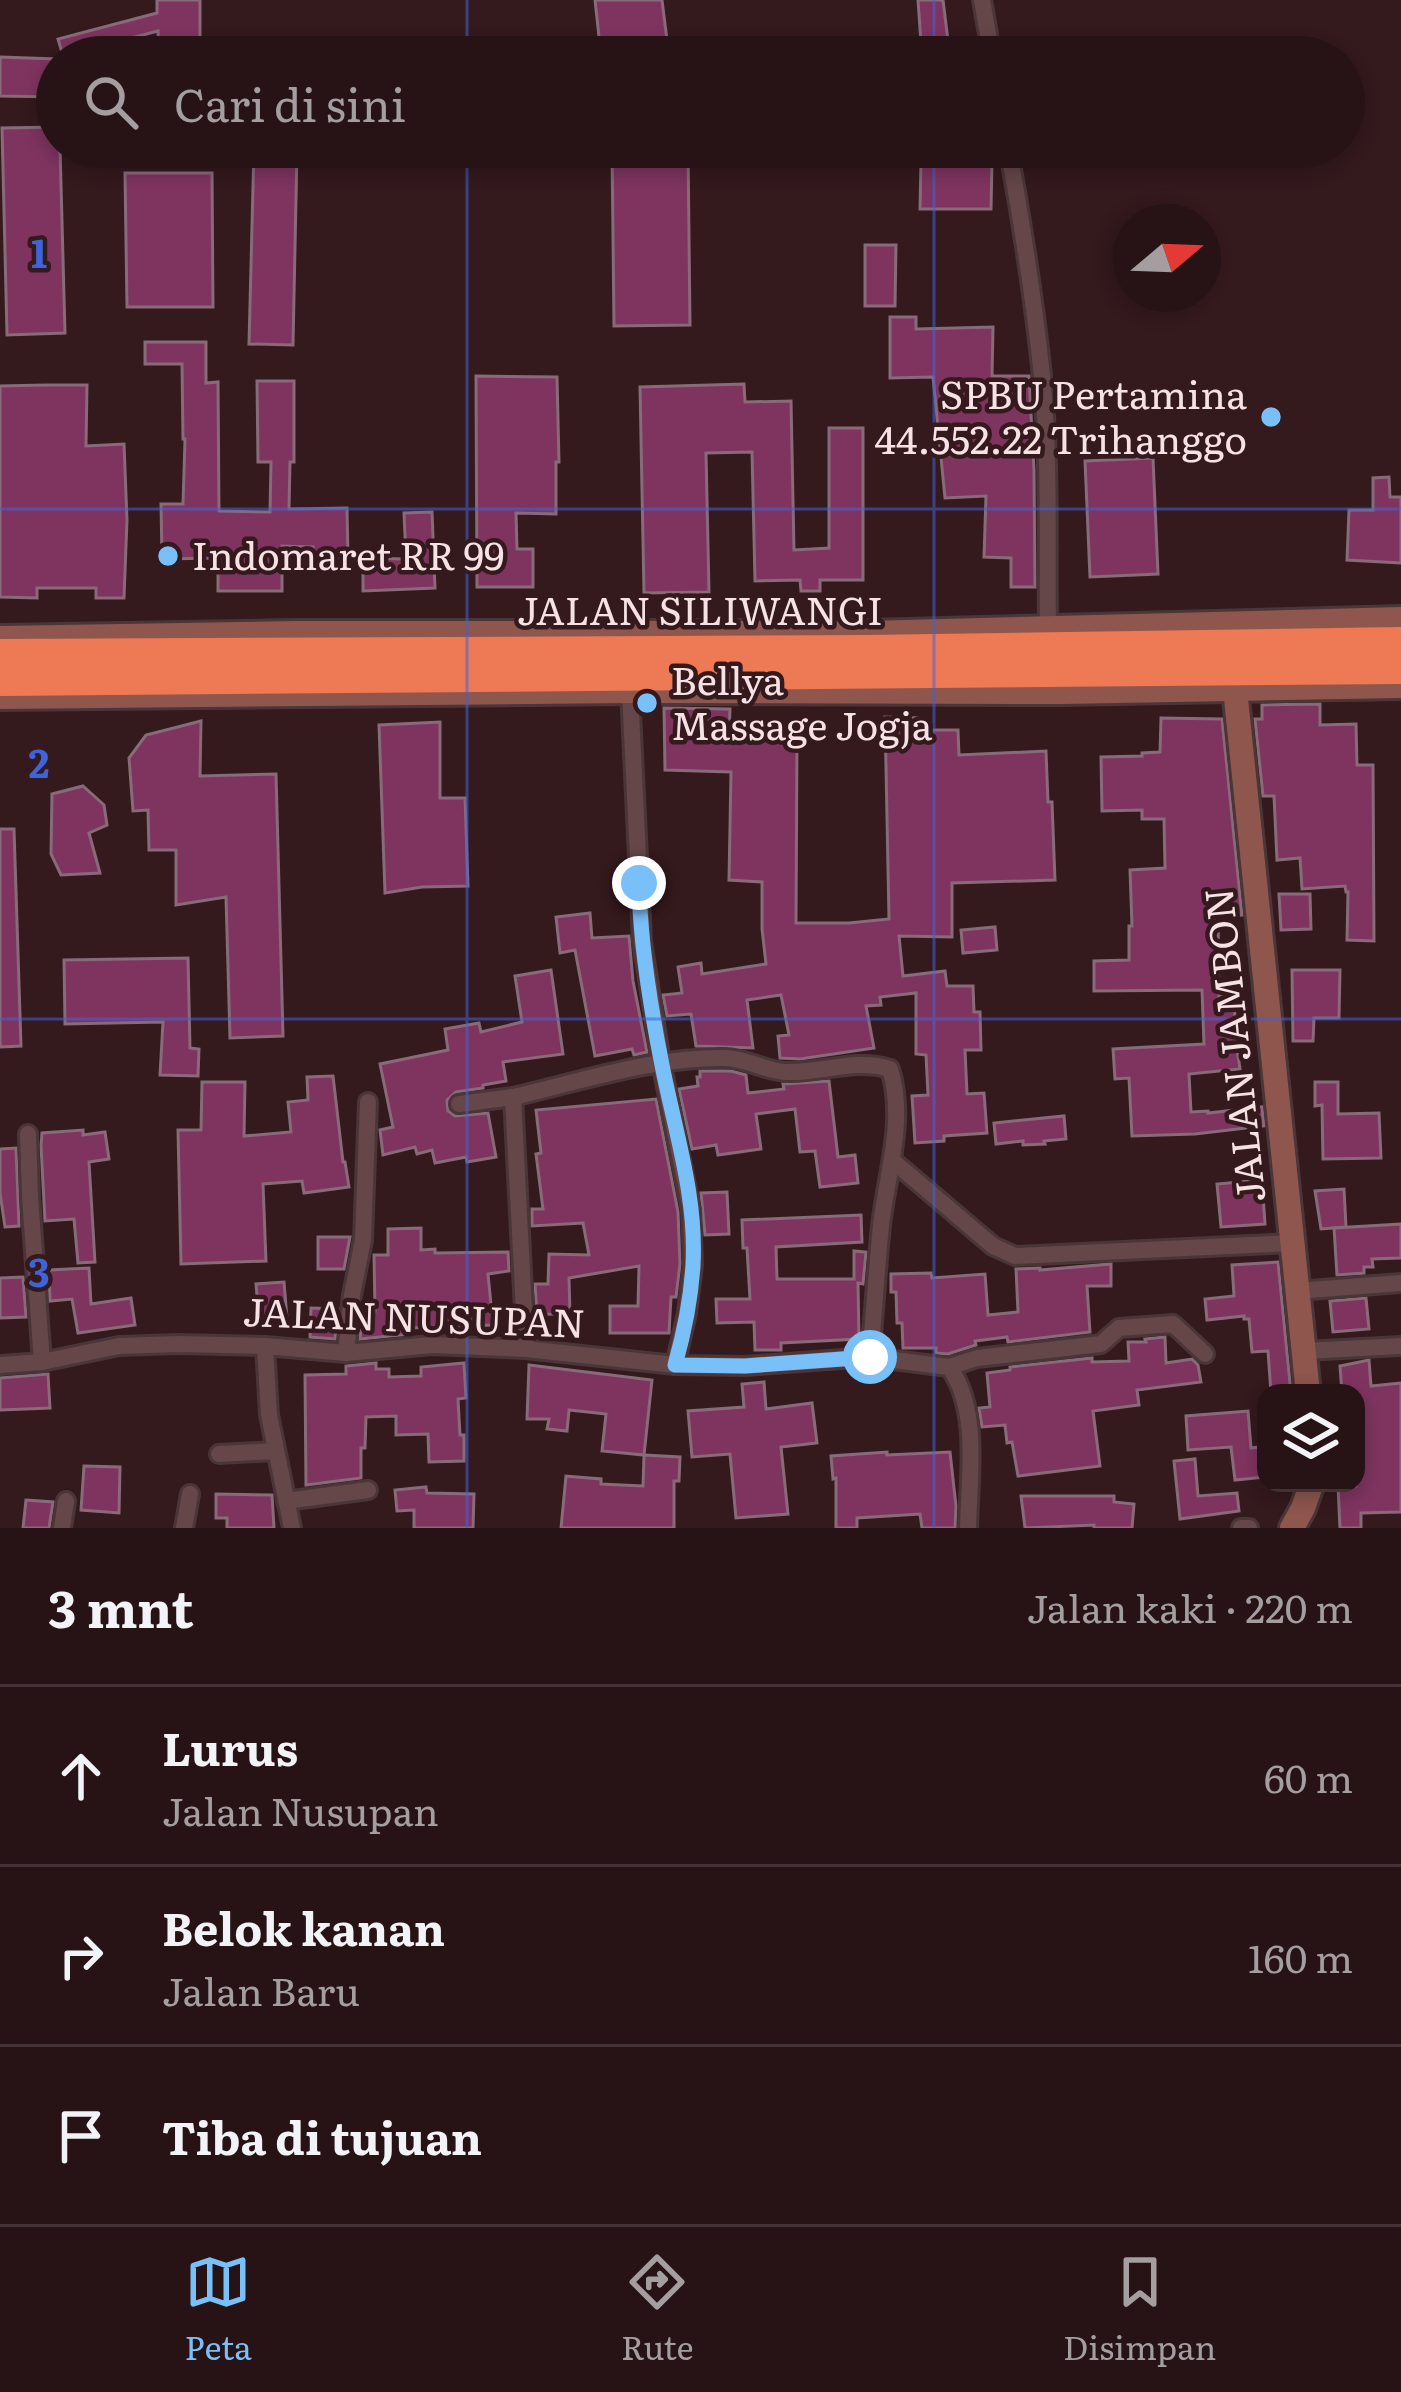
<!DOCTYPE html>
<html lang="id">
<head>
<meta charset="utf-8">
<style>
	:root { --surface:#271316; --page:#2f1c1f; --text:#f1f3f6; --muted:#a49ea1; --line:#433235; --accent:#79bff8 }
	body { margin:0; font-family:Literata,serif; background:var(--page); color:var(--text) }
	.controls { position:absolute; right:36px; bottom:36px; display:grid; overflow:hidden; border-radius:24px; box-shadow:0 6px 18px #0003 }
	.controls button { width:108px; height:108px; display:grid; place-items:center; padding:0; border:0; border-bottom:3px solid var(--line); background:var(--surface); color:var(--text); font:60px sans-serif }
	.compass { position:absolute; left:1113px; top:204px; width:108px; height:108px; border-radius:50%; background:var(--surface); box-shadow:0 6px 18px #0003; rotate:71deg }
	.stop { position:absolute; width:36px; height:36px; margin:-27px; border:9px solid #79bff8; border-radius:50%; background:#fff }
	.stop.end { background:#79bff8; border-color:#fff; box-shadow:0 3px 12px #0008 }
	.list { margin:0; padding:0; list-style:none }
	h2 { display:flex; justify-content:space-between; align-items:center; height:156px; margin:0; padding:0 48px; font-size:51px }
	h2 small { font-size:39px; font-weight:400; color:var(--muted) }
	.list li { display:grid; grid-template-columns:78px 1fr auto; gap:36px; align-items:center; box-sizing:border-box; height:180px; padding:0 48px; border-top:3px solid var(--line) }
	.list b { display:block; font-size:45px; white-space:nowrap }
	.list p { margin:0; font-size:39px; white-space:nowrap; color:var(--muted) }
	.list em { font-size:39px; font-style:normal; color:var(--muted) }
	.icon { flex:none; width:66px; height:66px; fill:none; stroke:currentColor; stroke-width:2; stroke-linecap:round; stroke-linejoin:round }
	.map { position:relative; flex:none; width:1401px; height:1528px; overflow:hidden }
	.search { position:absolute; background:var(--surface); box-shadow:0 6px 18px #0003; left:36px; right:36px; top:36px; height:132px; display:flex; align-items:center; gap:30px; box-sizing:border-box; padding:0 42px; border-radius:66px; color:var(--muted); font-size:45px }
	.sheet { height:696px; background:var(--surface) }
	nav { display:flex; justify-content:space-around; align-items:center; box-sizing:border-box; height:168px; border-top:3px solid var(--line); background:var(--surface); font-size:33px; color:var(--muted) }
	nav a { display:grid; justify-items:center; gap:6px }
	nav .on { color:var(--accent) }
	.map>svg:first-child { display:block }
	.building { fill:#7e345f; stroke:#886a79; stroke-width:3 }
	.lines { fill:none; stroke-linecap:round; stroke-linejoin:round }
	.street-casing { stroke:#4a3538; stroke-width:22 }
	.secondary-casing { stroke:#4a3538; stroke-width:30 }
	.highway-casing { stroke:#4a3538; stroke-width:36 }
	.street { stroke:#654649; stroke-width:16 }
	.secondary { stroke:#8e564d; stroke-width:24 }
	.highway { stroke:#ed7a55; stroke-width:30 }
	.route { stroke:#79bff8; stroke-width:15 }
	.grid { fill:none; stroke:#3e64da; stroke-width:3; stroke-opacity:0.55 }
	.poi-dot { fill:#79bff8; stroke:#34191d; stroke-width:4.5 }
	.labels { text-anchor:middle; stroke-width:9; stroke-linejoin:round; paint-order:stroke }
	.poi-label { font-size:39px; fill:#f6e2e4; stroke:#34191d; text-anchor:start }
	.street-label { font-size:39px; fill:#f6e2e4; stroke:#34191d }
	.grid-label { font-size:39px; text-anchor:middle; font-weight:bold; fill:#3e64da; stroke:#34191d; stroke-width:9; stroke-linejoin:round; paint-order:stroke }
</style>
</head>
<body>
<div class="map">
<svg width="1401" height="1528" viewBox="0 0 1401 1528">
	<rect width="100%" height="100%" fill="#34191d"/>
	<g class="building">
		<polygon points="157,0 200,0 200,57 159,57 158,31 63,56 58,39 157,13"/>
		<polygon points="595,0 662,0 668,48 601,55"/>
		<polygon points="918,0 943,0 950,57 922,57"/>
		<polygon points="0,57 57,59 57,97 0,96"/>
		<polygon points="57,127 57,147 60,147 65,333 7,335 2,128"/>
		<polygon points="254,147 297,150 293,345 249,344"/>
		<polygon points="612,147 688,147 690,325 614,326"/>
		<polygon points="921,161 992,162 991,209 920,209"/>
		<polygon points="125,173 212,173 213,307 127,307"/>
		<polygon points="865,245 896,245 895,306 865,306"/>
		<polygon points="890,317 916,317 916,329 993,327 992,376 1029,376 1034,470 1035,587 1011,587 1011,558 984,557 986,496 945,498 933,377 890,378"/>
		<polygon points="145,342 206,342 206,383 218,382 219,511 270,512 271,462 258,462 257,381 294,381 294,462 290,462 289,509 347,508 348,558 313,558 313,547 282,546 282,591 218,591 218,558 162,559 161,504 183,504 185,439 183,439 182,364 145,364"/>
		<polygon points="476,376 557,377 559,462 556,462 556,514 516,513 517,549 533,549 533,587 477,587"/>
		<polygon points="744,384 745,402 791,401 794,550 829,548 829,428 863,428 863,580 820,580 820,591 801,591 800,580 755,581 752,452 706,453 709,592 644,593 640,387"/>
		<polygon points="45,385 87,385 86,446 124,444 127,520 124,598 96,598 96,588 37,588 37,598 0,597 0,386"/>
		<polygon points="1153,458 1158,574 1090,577 1085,461"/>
		<polygon points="1389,477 1390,497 1401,497 1401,563 1347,560 1349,510 1373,510 1373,478"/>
		<polygon points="432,512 435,588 363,591 363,558 406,559 404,513"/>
		<polygon points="1320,704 1320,725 1356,724 1357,765 1373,765 1374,941 1347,940 1348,892 1346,892 1345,886 1302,889 1300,858 1277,860 1274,796 1263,796 1255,719 1262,719 1262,705"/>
		<polygon points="664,708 730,709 729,738 797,740 796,923 849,923 889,919 885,717 922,718 922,730 958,730 959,755 1046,751 1048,802 1052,802 1055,880 952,883 952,937 899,936 903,976 945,971 947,986 973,986 974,1012 980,1012 981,1050 965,1050 967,1094 984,1093 987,1133 944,1136 944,1141 915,1143 912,1096 928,1095 926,1055 916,1054 916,993 880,997 881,1005 866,1006 874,1048 800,1059 780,1058 778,1036 789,1035 781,995 747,1000 753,1048 696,1046 691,1014 667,1016 663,995 682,993 678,967 701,963 702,974 766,964 762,929 762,882 729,880 731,772 665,770"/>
		<polygon points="1161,718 1222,719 1242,915 1218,916 1219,996 1234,996 1236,1041 1240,1069 1189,1074 1191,1112 1208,1111 1208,1113 1262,1107 1264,1126 1195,1134 1132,1136 1129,1078 1115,1079 1113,1049 1204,1044 1202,990 1094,991 1094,961 1129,960 1129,926 1132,926 1130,870 1165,868 1164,819 1142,819 1142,810 1102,811 1101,757 1142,756 1142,753 1160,752"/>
		<polygon points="201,721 200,776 276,774 283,1036 230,1038 226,897 176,905 176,850 149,850 148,810 133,811 129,758 146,735"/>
		<polygon points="440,722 440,798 465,798 468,886 422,887 385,893 379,725"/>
		<polygon points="83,786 104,805 107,825 89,833 100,873 61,875 51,854 52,794"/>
		<polygon points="0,829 14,829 21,1046 0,1047"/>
		<polygon points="1279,894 1310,894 1311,929 1281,930"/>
		<polygon points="590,913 592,938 629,936 633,981 647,1052 634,1055 632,1049 595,1056 575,950 560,953 556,917"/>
		<polygon points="995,927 997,950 963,953 961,930"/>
		<polygon points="188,958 190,1048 199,1049 198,1076 160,1075 163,1022 65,1024 64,960"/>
		<polygon points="551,970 563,1054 503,1062 506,1081 483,1085 483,1088 456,1092 447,1100 448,1111 455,1116 488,1113 496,1157 467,1162 466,1157 435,1163 432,1150 417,1154 415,1147 383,1155 380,1130 393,1127 380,1064 448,1050 445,1029 479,1023 481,1032 522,1022 515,976"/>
		<polygon points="1292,970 1340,970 1339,1018 1314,1018 1313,1041 1293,1041"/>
		<polygon points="700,1071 731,1071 746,1075 748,1093 784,1089 783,1084 829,1081 838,1157 855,1155 858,1183 820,1187 815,1151 800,1152 795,1109 756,1114 761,1149 718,1155 716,1145 692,1149 679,1089 698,1086 697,1077 700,1077"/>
		<polygon points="333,1076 343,1162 345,1162 349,1187 304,1193 302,1181 263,1184 266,1261 181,1264 178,1130 201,1130 202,1082 245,1082 244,1136 291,1132 288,1102 308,1100 307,1077"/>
		<polygon points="1315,1082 1338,1082 1338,1114 1379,1113 1381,1158 1323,1159 1322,1105 1315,1106"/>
		<polygon points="656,1099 678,1212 680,1264 676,1297 671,1297 669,1333 610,1333 610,1306 638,1306 639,1266 569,1278 570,1313 537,1315 535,1284 548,1284 549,1254 589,1255 583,1223 532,1226 532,1209 543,1209 536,1154 541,1153 536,1110"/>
		<polygon points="1064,1116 1066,1139 1044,1141 1045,1144 1023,1145 1023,1141 996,1144 994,1123"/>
		<polygon points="83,1130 83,1135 105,1132 109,1159 89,1162 95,1262 78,1263 74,1219 45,1221 41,1146 42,1133"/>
		<polygon points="16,1148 19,1226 5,1227 0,1193 0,1149"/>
		<polygon points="1262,1180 1265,1224 1221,1227 1217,1184"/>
		<polygon points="1344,1189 1346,1227 1321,1229 1315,1191"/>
		<polygon points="727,1192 729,1234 705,1235 701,1193"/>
		<polygon points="861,1215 862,1242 776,1247 777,1279 854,1279 854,1251 866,1252 863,1284 858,1283 859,1339 781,1343 781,1350 755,1350 754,1322 717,1323 716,1299 750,1299 747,1248 743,1248 742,1220"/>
		<polygon points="1401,1224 1401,1258 1372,1259 1373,1267 1364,1267 1364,1273 1337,1275 1334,1228"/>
		<polygon points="421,1228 421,1250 435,1249 435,1253 508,1252 509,1271 488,1274 493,1325 411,1328 411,1334 360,1339 363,1310 375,1311 374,1255 388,1255 388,1229"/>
		<polygon points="318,1237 350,1237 344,1269 318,1269"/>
		<polygon points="1278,1262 1291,1393 1271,1393 1268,1351 1252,1352 1249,1319 1244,1319 1244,1316 1207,1320 1205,1299 1234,1296 1232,1265"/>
		<polygon points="1111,1264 1111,1286 1087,1286 1090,1332 1008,1342 1007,1337 975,1341 976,1345 948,1354 936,1353 936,1348 903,1348 902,1323 897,1323 896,1292 891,1292 891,1274 931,1273 932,1278 985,1274 988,1315 1018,1312 1016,1269 1040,1268 1040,1270"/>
		<polygon points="89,1268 91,1304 131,1298 135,1325 78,1333 72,1299 50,1301 49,1270"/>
		<polygon points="23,1277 26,1317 0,1318 0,1278"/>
		<polygon points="284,1282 287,1318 259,1320 256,1284"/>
		<polygon points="1366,1298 1369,1329 1333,1332 1330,1301"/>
		<polygon points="311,1308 338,1309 335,1339 310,1337"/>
		<polygon points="1165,1337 1166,1363 1192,1359 1198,1365 1201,1382 1137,1390 1139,1405 1093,1411 1100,1466 1018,1476 1012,1442 1007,1443 1005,1425 982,1427 979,1408 990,1407 987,1373 1010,1370 1010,1367 1092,1358 1092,1362 1129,1361 1128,1342 1146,1342 1145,1339"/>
		<polygon points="1369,1360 1371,1386 1401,1383 1401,1512 1361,1513 1361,1528 1340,1528 1338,1486 1356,1486 1356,1393 1342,1393 1340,1366"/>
		<polygon points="376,1363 376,1369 389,1369 389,1377 421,1376 421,1367 464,1363 466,1398 458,1399 460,1435 464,1435 464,1461 429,1462 428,1434 396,1435 396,1416 366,1417 365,1448 361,1448 361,1478 306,1485 305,1375 346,1374 346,1366"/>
		<polygon points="529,1365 652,1380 644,1455 602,1451 606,1414 569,1410 567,1431 547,1429 549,1419 527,1419"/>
		<polygon points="48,1374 50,1408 0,1410 0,1378"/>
		<polygon points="764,1382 766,1409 812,1403 817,1443 781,1447 788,1514 736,1518 730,1454 692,1457 688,1411 744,1407 742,1384"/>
		<polygon points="1248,1411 1251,1448 1266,1446 1266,1477 1235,1480 1231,1447 1188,1450 1186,1416"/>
		<polygon points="887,1452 887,1455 950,1452 956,1506 955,1528 922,1528 920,1514 857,1518 857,1528 836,1528 836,1478 833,1479 831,1456"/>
		<polygon points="644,1455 680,1457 679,1481 674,1481 674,1528 561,1528 566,1476 601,1479 601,1484 643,1486"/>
		<polygon points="1195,1459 1198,1496 1237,1493 1239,1511 1180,1519 1174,1461"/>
		<polygon points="84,1466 120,1467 119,1513 81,1510"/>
		<polygon points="426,1487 427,1493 474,1494 473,1528 414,1528 414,1510 397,1511 395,1490"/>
		<polygon points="216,1494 272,1495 274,1528 227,1528 227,1518 216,1518"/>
		<polygon points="1021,1496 1114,1496 1114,1502 1134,1504 1132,1528 1094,1528 1094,1525 1025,1528"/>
		<polygon points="26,1500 53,1502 49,1528 23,1528"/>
	</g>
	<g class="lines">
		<g class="street-casing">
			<g id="street">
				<polyline points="982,0 992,57"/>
				<path d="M 1008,147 C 1022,223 1034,299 1042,376 C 1050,460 1047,543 1048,626"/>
				<polyline points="630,691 642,941 661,1062 691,1210 693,1265 687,1313 675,1365"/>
				<polyline points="459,1104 513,1097"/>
				<polyline points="28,1134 30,1197 42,1362"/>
				<polyline points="893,1161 993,1246 1015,1256 1292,1243"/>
				<polyline points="1297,1291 1401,1283"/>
				<polyline points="265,1346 269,1415 292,1528"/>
				<path d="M 526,1349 L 513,1097 C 582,1081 653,1057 725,1058 C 747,1058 766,1072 788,1072 C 822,1073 857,1058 890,1069 C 907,1124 884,1181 880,1236 C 876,1276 874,1317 870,1357"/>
				<polyline points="1304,1351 1401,1346"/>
				<polyline points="346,1353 352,1295 363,1240 368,1102"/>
				<path d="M 0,1365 L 42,1362 L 119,1346 L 178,1344 L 265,1346 L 346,1353 L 432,1345 L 526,1349 L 675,1365 L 745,1366 L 870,1357 L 949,1367 C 980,1409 969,1478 968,1528"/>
				<polyline points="949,1367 977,1358 1101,1344 1119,1328 1173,1324 1205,1354"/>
				<polyline points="219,1454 276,1451"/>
				<polyline points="286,1501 368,1490"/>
				<polyline points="62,1528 66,1501"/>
				<polyline points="184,1528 190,1494"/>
				<polyline points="1241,1528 1249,1528"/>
			</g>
		</g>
		<g class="secondary-casing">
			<g id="secondary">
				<polyline points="0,638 296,633 868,633 1401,619"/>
				<polyline points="1235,689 1308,1393"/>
				<polyline points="0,697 630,691 1063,692 1401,686"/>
				<polyline points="1292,1528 1303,1508 1312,1483"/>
			</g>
		</g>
		<g class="highway-casing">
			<g id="highway">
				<polyline points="0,654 867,650 1401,642"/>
				<polyline points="0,681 1401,669"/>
			</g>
		</g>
		<use href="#street" class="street"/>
		<use href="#secondary" class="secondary"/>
		<use href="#highway" class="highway"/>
	</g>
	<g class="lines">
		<path class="route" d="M 639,883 C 640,944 650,1005 662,1065 C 675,1131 697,1198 693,1265 C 691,1299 684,1333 675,1365 L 745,1366 L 870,1357"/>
	</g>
	<path class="grid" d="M 467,0 L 467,57M 934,0 L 934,57M 467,147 L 467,1528M 934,147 L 934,1528M 0,509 L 1401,509M 0,1019 L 1401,1019"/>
	<g class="poi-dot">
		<circle cx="1271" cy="417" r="12"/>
		<circle cx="168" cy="556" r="12"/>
		<circle cx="647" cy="703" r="12"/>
	</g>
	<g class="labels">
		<g class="poi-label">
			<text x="1247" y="409" text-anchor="end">SPBU Pertamina<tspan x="1247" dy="45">44.552.22 Trihanggo</tspan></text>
			<text x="192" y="570">Indomaret RR 99</text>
			<text x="671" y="695">Bellya<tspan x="671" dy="45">Massage Jogja</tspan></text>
		</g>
		<g class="street-label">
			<text x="700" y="625">JALAN SILIWANGI</text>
			<text transform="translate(1235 1045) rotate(-96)" y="14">JALAN JAMBON</text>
			<text transform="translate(414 1318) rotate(2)" y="14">JALAN NUSUPAN</text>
		</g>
	</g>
	<g class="grid-label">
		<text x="39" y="268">1</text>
		<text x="39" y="778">2</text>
		<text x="39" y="1287">3</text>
	</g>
</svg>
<div class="controls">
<button><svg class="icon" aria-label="layers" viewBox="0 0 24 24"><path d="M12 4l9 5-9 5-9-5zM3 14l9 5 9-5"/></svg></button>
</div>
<svg class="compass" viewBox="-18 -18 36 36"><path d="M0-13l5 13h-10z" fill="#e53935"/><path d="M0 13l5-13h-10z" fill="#a49ea1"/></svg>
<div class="stop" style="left:870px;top:1357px"></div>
<div class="stop end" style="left:639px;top:883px"></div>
<div class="search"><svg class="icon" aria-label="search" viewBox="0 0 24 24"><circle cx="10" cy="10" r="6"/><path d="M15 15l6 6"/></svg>Cari di sini</div>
</div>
<section class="sheet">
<h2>3 mnt<small>Jalan kaki · 220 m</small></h2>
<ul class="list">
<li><svg class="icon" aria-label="ahead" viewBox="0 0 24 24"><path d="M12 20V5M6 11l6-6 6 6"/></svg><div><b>Lurus</b><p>Jalan Nusupan</p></div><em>60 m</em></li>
<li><svg class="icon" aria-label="right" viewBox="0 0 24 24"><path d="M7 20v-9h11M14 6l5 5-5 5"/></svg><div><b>Belok kanan</b><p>Jalan Baru</p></div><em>160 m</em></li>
<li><svg class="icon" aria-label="arrive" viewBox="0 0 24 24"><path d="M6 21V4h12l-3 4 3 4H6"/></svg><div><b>Tiba di tujuan</b></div></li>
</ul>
</section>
<nav>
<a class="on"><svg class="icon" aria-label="map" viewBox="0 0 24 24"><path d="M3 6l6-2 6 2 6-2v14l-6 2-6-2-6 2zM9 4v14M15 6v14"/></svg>Peta</a>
<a><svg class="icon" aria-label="directions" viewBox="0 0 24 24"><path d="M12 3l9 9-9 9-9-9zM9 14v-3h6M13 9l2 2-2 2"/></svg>Rute</a>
<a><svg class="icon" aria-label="saved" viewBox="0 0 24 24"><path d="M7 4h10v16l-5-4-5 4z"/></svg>Disimpan</a>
</nav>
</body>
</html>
